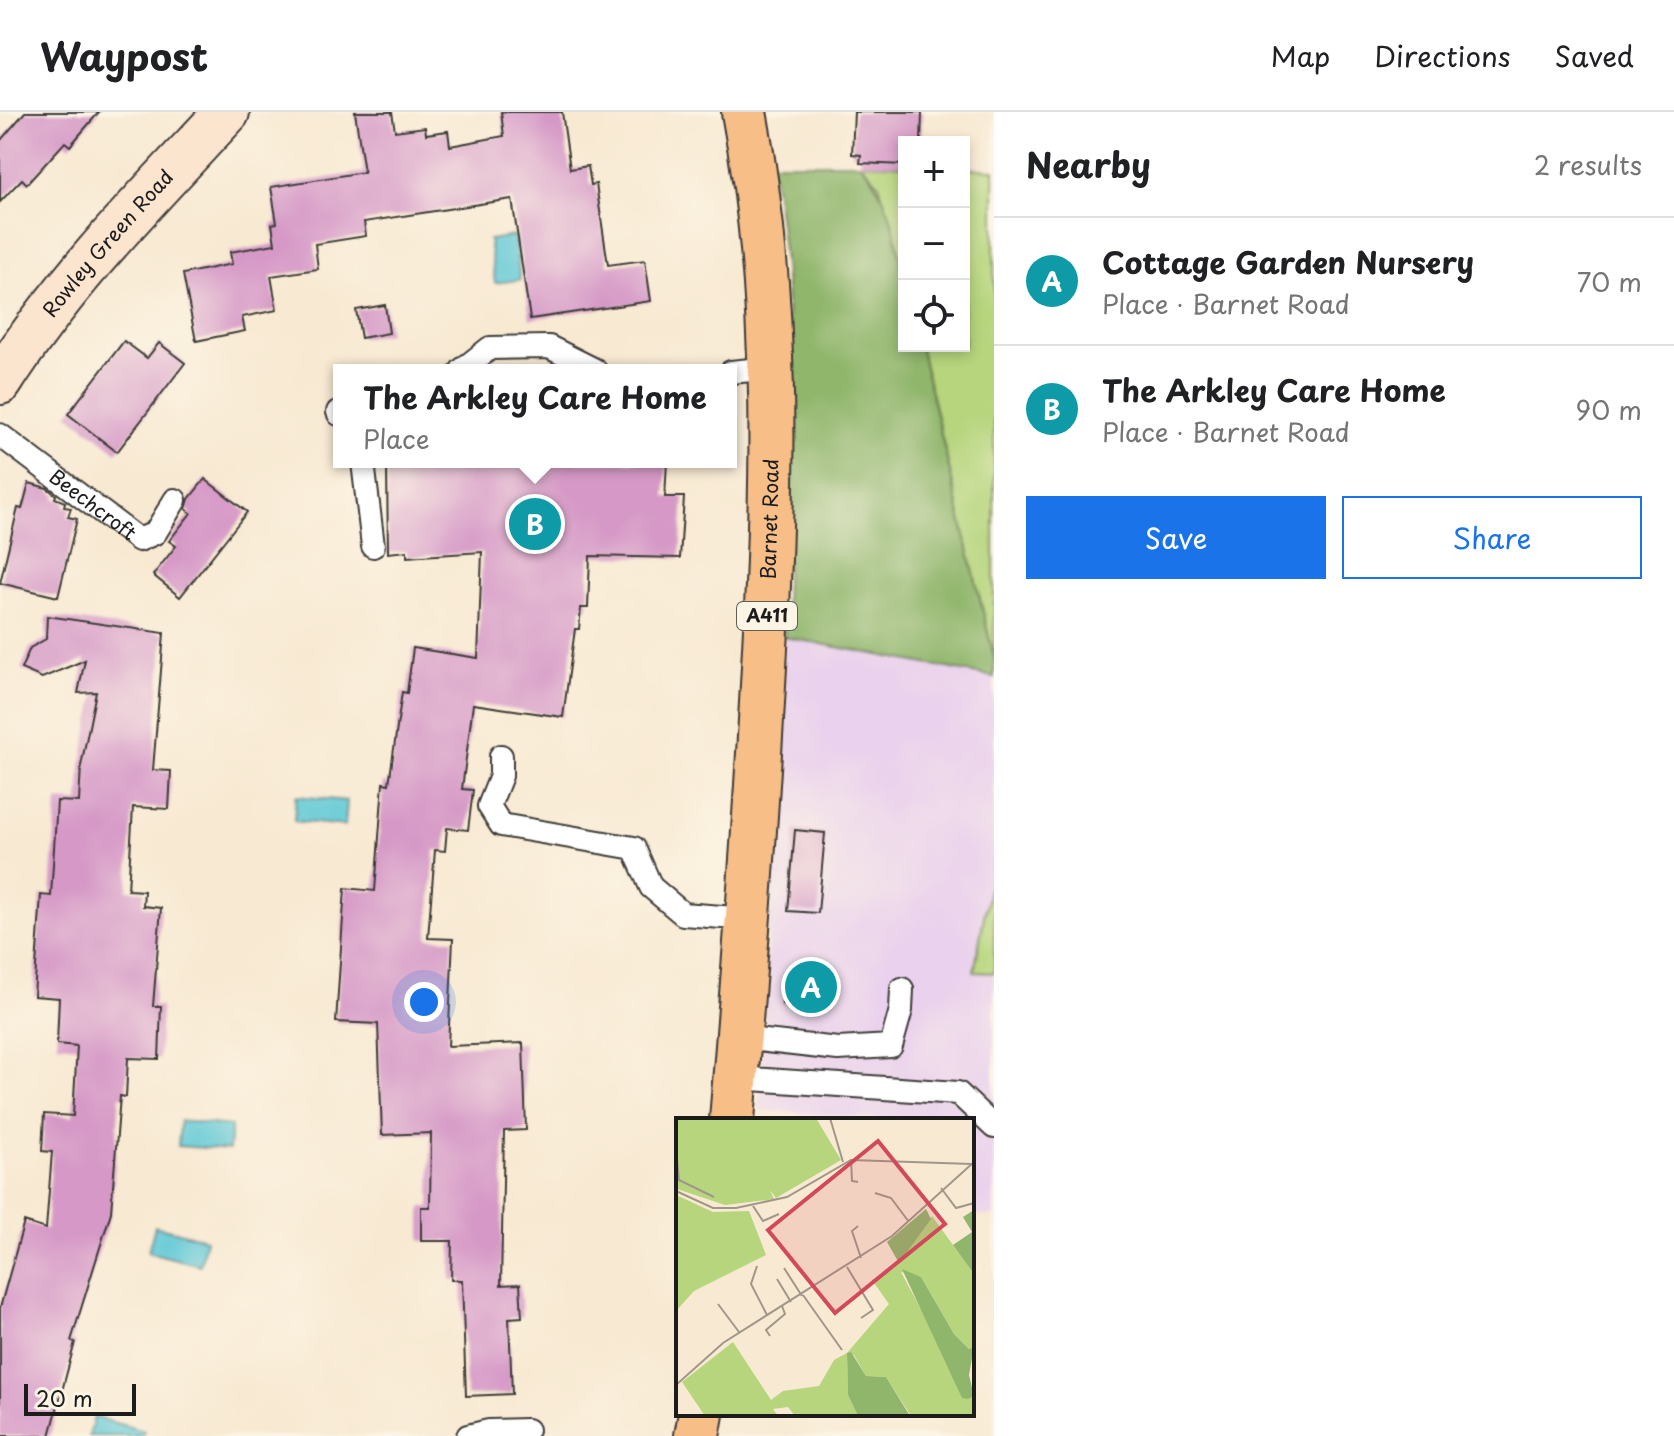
<!DOCTYPE html>
<html lang="en">
<head>
<meta charset="utf-8">
<style>
	:root { --surface:#fff; --page:#f2f2f2; --text:#202124; --muted:#757577; --line:#e0e0e0; --accent:#1a73e8 }
	body { margin:0; font-family:"Playpen Sans",sans-serif; background:var(--page); color:var(--text) }
	.controls { position:absolute; right:24px; top:24px; display:grid; overflow:hidden; border-radius:0px; box-shadow:0 4px 12px #0003 }
	.controls button { width:72px; height:72px; display:grid; place-items:center; padding:0; border:0; border-bottom:2px solid var(--line); background:var(--surface); color:var(--text); font:40px sans-serif }
	.scale { position:absolute; left:24px; bottom:20px; width:112px; box-sizing:border-box; padding-left:8px; border:4px solid #1c1c1c; border-top:0; font-size:22px; line-height:28px; white-space:nowrap; color:#1c1c1c; -webkit-text-stroke:6px #fcf5e5; paint-order:stroke }
	.you { position:absolute; left:424px; top:890px; width:28px; height:28px; margin:-20px; border:6px solid #fff; border-radius:50%; background:#1a73e8; box-shadow:0 0 0 12px #1a73e833 }
	.badge { display:grid; place-items:center; width:52px; height:52px; border-radius:50%; background:var(--accent); color:#fff; font-size:26px; font-weight:700 }
	.pin { position:absolute; translate:-50% -50%; border:4px solid #fff; box-shadow:0 2px 8px #0006 }
	.popup { position:absolute; left:333px; top:252px; width:404px; height:104px; box-sizing:border-box; display:grid; place-content:center; border-radius:0px; background:var(--surface); filter:drop-shadow(0 2px 6px #0005); font-size:26px; white-space:nowrap; color:var(--muted) }
	.popup b { font-size:30px; color:var(--text) }
	.popup::after { content:''; position:absolute; left:50%; top:100%; margin-left:-16px; border:16px solid transparent; border-top-color:var(--surface) }
	.list { margin:0; padding:0; list-style:none }
	h2 { display:flex; justify-content:space-between; align-items:center; height:104px; margin:0; padding:0 32px; font-size:34px }
	h2 small { font-size:26px; font-weight:400; color:var(--muted) }
	.list li { display:grid; grid-template-columns:52px 1fr auto; gap:24px; align-items:center; box-sizing:border-box; height:128px; padding:0 32px; border-top:2px solid var(--line) }
	.list b { display:block; font-size:30px; white-space:nowrap }
	.list p { margin:0; font-size:26px; white-space:nowrap; color:var(--muted) }
	.list em { font-size:26px; font-style:normal; color:var(--muted) }
	.actions { display:flex; gap:16px; padding:24px 32px }
	.actions a { flex:1; padding:18px 0; border:2px solid var(--accent); border-radius:0px; text-align:center; font-size:28px; color:var(--accent) }
	.actions .main { background:var(--accent); color:#fff }
	.icon { flex:none; width:44px; height:44px; fill:none; stroke:currentColor; stroke-width:2; stroke-linecap:round; stroke-linejoin:round }
	.map { position:relative; flex:none; width:994px; height:1324px; overflow:hidden }
	header { display:flex; align-items:center; gap:48px; box-sizing:border-box; height:112px; padding:0 40px; background:var(--surface); border-bottom:2px solid var(--line) }
	header strong { font-size:38px }
	nav { display:flex; gap:44px; margin-inline-start:auto; font-size:28px }
	main { display:flex }
	aside { flex:1; background:var(--surface) }
	.map>svg:first-child { display:block }
	.built { fill:#ead1ed }
	.green { fill:#b6d57d; stroke:#69784c; stroke-width:2 }
	.forest { fill:#90b66c; stroke:#566944; stroke-width:2 }
	.water { fill:#5dc8d6; stroke:#3c7279; stroke-width:2 }
	.building { fill:#d699c7 }
	.lines { fill:none; stroke-linecap:round; stroke-linejoin:round }
	.lane-casing { stroke:#3d3b37; stroke-width:26 }
	.secondary-casing { stroke:#3d3b37; stroke-width:48 }
	.primary-casing { stroke:#3d3b37; stroke-width:48 }
	.lane { stroke:#fff; stroke-width:22 }
	.secondary { stroke:#fce5cf; stroke-width:44 }
	.primary { stroke:#f7be87; stroke-width:44 }
	.labels { text-anchor:middle; stroke-width:6; stroke-linejoin:round; paint-order:stroke }
	.shield { fill:#fcf5e5; stroke:#5f5d58; stroke-width:2 }
	.shield-label { font-size:18px; font-weight:bold; fill:#1c1c1c }
	.street-label { font-size:20px; fill:#1c1c1c; stroke:#fcf5e5 }
	.inset-road { fill:none; stroke:#a09789; stroke-width:2 }
	.view { fill:#d1495b; fill-opacity:0.15; stroke:#d1495b; stroke-width:4 }
	.inset-edge { fill:none; stroke:#1c1c1c; stroke-width:4 }
</style>
</head>
<body>
<header>
<strong>Waypost</strong>
<nav><a>Map</a><a>Directions</a><a>Saved</a></nav>
</header>
<main>
<div class="map">
<svg width="994" height="1324" viewBox="0 0 994 1324">
	<rect width="100%" height="100%" fill="#fcf5e5"/>
	<filter id="ink" filterUnits="userSpaceOnUse"><feTurbulence type="fractalNoise" baseFrequency=".0125" numOctaves="2"/><feDisplacementMap in="SourceGraphic" scale="16" xChannelSelector="R" yChannelSelector="G"/><feConvolveMatrix kernelMatrix="1 2 1 2 8 2 1 2 1" color-interpolation-filters="sRGB"/></filter>
	<filter id="wash" filterUnits="userSpaceOnUse"><feTurbulence type="fractalNoise" baseFrequency=".006" numOctaves="4" result="noise"/><feDisplacementMap in="SourceGraphic" scale="32" xChannelSelector="R" yChannelSelector="G"/><feGaussianBlur stdDeviation="1.8" result="paint"/><feColorMatrix in="noise" values="0 0 0 0 0 0 0 0 0 0 0 0 0 0 0 0 0 1.4 0 .05"/><feComposite in="paint" operator="in"/></filter>
	<g filter="url(#wash)">
		<rect width="100%" height="100%" fill="#f8e9d2"/>
		<polygon class="built" points="784,525 994,565 994,749 975,859 994,861 994,1104 972,1104 972,1008 893,1008 759,998"/>
		<g class="green">
			<polygon points="860,51 904,53 904,166 879,72"/>
			<polygon points="964,56 994,58 994,546 920,234 964,234"/>
			<polygon points="994,749 994,861 974,860"/>
		</g>
		<path class="forest" d="M 771,51 L 860,51 C 904,98 904,173 904,234 L 920,234 L 994,546 L 994,565 L 784,525 C 789,366 799,207 771,51 Z"/>
		<g class="water">
			<polygon points="514,124 520,168 495,171 489,128"/>
			<polygon points="296,684 347,689 345,714 294,709"/>
			<polygon points="180,1009 231,1014 229,1038 178,1034"/>
			<polygon points="155,1114 206,1127 200,1153 148,1140"/>
			<polygon points="94,1305 144,1319 142,1324 89,1324"/>
		</g>
		<g id="blocks">
			<g class="building">
				<polygon points="25,0 99,0 70,34 65,30 27,72 22,67 0,90 0,29"/>
				<polygon points="355,0 392,0 395,19 425,15 426,22 448,19 450,34 504,24 501,0 562,0 570,57 588,54 591,73 596,72 608,153 645,148 651,189 530,207 512,87 364,110 366,124 315,132 318,157 271,164 277,198 242,205 245,219 196,229 183,162 232,152 230,140 275,132 272,112 277,111 271,75 364,60"/>
				<polygon points="854,0 922,0 921,30 904,30 904,53 860,51 861,43 852,42"/>
				<polygon points="385,193 389,221 361,226 356,198"/>
				<polygon points="124,229 147,246 159,231 185,251 117,340 68,302"/>
				<polygon points="396,350 667,350 665,385 684,385 680,446 590,444 588,496 581,496 579,517 575,517 563,605 473,592 462,677 473,678 468,718 447,716 445,739 435,738 428,826 453,827 448,934 523,931 526,1018 504,1019 501,1173 520,1172 522,1205 509,1206 512,1282 466,1284 462,1168 451,1168 452,1129 421,1129 421,1095 430,1095 431,1021 382,1023 378,912 336,910 345,776 375,779 383,671 389,672 402,580 407,581 413,536 478,546 482,440 407,445 407,439 388,441 387,355 396,355"/>
				<polygon points="205,367 247,400 180,485 153,463 176,434 169,429 191,401 186,397 189,387"/>
				<polygon points="29,371 47,376 56,383 55,386 65,390 64,395 71,396 68,405 77,407 58,485 0,471 18,396 22,397"/>
				<polygon points="47,504 164,521 153,658 171,659 169,697 133,695 128,778 144,779 143,794 161,796 153,894 161,894 159,947 128,946 126,985 120,984 111,1100 71,1229 75,1230 50,1324 0,1324 0,1196 24,1110 46,1117 52,1040 42,1039 44,1002 73,1004 77,934 57,932 59,886 34,884 41,783 51,784 57,689 79,690 81,654 96,580 78,581 85,548 42,566 21,557 30,536 46,527"/>
				<polygon points="795,718 825,721 818,801 788,799"/>
				<polygon points="788,857 816,861 811,896 782,892"/>
			</g>
		</g>
	</g>
	<g filter="url(#ink)">
		<use href="#blocks" fill-opacity="0" stroke="#3d3b37" stroke-width="2"/>
		<g class="lines">
			<g class="lane-casing">
				<g id="lane">
					<polyline points="462,258 490,236 549,235 595,258"/>
					<polyline points="731,260 771,256"/>
					<polyline points="338,300 339,302"/>
					<path id="s1" d="M 0,323 L 139,428 L 155,421 L 175,388"/>
					<polyline points="363,350 373,434"/>
					<polyline points="501,644 501,664 489,694 501,713 634,736 651,775 683,802 748,807"/>
					<polyline points="739,926 838,937 891,934 901,898 902,877"/>
					<polyline points="736,966 958,981 994,1015"/>
					<polyline points="468,1324 489,1319 527,1318"/>
				</g>
			</g>
			<g class="secondary-casing">
				<g id="secondary">
					<path id="s2" d="M 0,270 C 63,171 147,86 227,0"/>
				</g>
			</g>
			<g class="primary-casing">
				<g id="primary">
					<path id="s3" d="M 732,1008 C 744,863 755,718 763,573 C 774,382 780,189 744,0"/>
					<polyline points="697,1324 701,1302"/>
				</g>
			</g>
			<use href="#lane" class="lane"/>
			<use href="#secondary" class="secondary"/>
			<use href="#primary" class="primary"/>
		</g>
	</g>
	<g class="labels">
		<rect class="shield" x="737" y="490" width="60" height="28" rx="6"/>
		<g class="shield-label">
			<text x="767" y="510">A411</text>
		</g>
		<g class="street-label">
			<text dy="7" stroke="none"><textPath href="#s2" startOffset="176">Rowley Green Road</textPath></text>
			<text dy="7" stroke="none"><textPath href="#s1" startOffset="116">Beechcroft</textPath></text>
			<text dy="7" stroke="none"><textPath href="#s3" startOffset="602">Barnet Road</textPath></text>
		</g>
	</g>
	<g transform="translate(676 1006)">
		<rect width="298" height="298" fill="#f8e9d2"/>
		<path d="M 0,0 L 140,0 L 165,42 L 100,80 L 94,72 L 98,81 L 49,87 L 1,71 ZM 0,77 L 37,94 L 73,93 L 90,137 L 18,173 L 0,193 ZM 256,98 L 298,156 L 298,229 L 293,231 L 278,216 L 245,159 L 225,154 L 274,246 L 286,280 L 298,278 L 298,298 L 235,298 L 210,259 L 190,258 L 178,237 L 171,235 L 172,277 L 182,298 L 119,298 L 112,289 L 97,291 L 102,298 L 29,298 L 6,264 L 57,224 L 95,282 L 107,273 L 143,268 L 158,242 L 171,235 L 213,186 L 196,162 L 218,150 Z" fill="#b6d57d"/>
		<path d="M 250,91 L 255,101 L 223,145 L 211,124 ZM 298,92 L 298,156 L 277,127 L 296,114 L 287,99 ZM 226,151 L 245,159 L 278,216 L 293,231 L 298,229 L 293,257 L 298,278 L 292,281 L 286,280 ZM 175,234 L 190,258 L 210,259 L 234,298 L 182,298 L 172,277 L 171,235 Z" fill="#90b66c"/>
		<path class="inset-road" d="M 154,0 L 167,44M 0,31 L 3,62 L 38,79M 175,42 L 176,63 L 182,64M 265,70 L 280,90 L 298,85M 0,73 L 37,90 L 60,90 L 111,79 L 175,42 L 296,46M 199,75 L 215,80 L 233,104M 77,88 L 87,103 L 103,96M 182,108 L 176,113 L 185,140M 81,148 L 75,166 L 91,197M 171,149 L 197,192 L 185,200M 108,150 L 126,178M 101,161 L 115,184M 127,177 L 166,232M 42,186 L 63,214M 94,218 L 90,212 L 109,196 L 106,188M 0,267 L 47,225 L 216,118 L 298,44"/>
		<path class="view" d="M 202,23 L 269,106 L 159,195 L 92,112 Z"/>
		<rect width="298" height="298" class="inset-edge"/>
	</g>
</svg>
<div class="controls">
<button>+</button>
<button>−</button>
<button><svg class="icon" aria-label="locate" viewBox="0 0 24 24"><circle cx="12" cy="12" r="6"/><path d="M12 2v4M12 18v4M2 12h4M18 12h4"/></svg></button>
</div>
<div class="scale">20 m</div>
<div class="you"></div>
<div class="pin badge" style="left:811px;top:875px;background:#0f9aa8">A</div>
<div class="pin badge" style="left:535px;top:412px;background:#0f9aa8">B</div>
<div class="popup"><b>The Arkley Care Home</b>Place</div>
</div>
<aside>
<h2>Nearby<small>2 results</small></h2>
<ul class="list">
<li><span class="badge" style="background:#0f9aa8">A</span><div><b>Cottage Garden Nursery</b><p>Place · Barnet Road</p></div><em>70 m</em></li>
<li><span class="badge" style="background:#0f9aa8">B</span><div><b>The Arkley Care Home</b><p>Place · Barnet Road</p></div><em>90 m</em></li>
</ul>
<div class="actions"><a class="main">Save</a><a>Share</a></div>
</aside>
</main>
</body>
</html>
